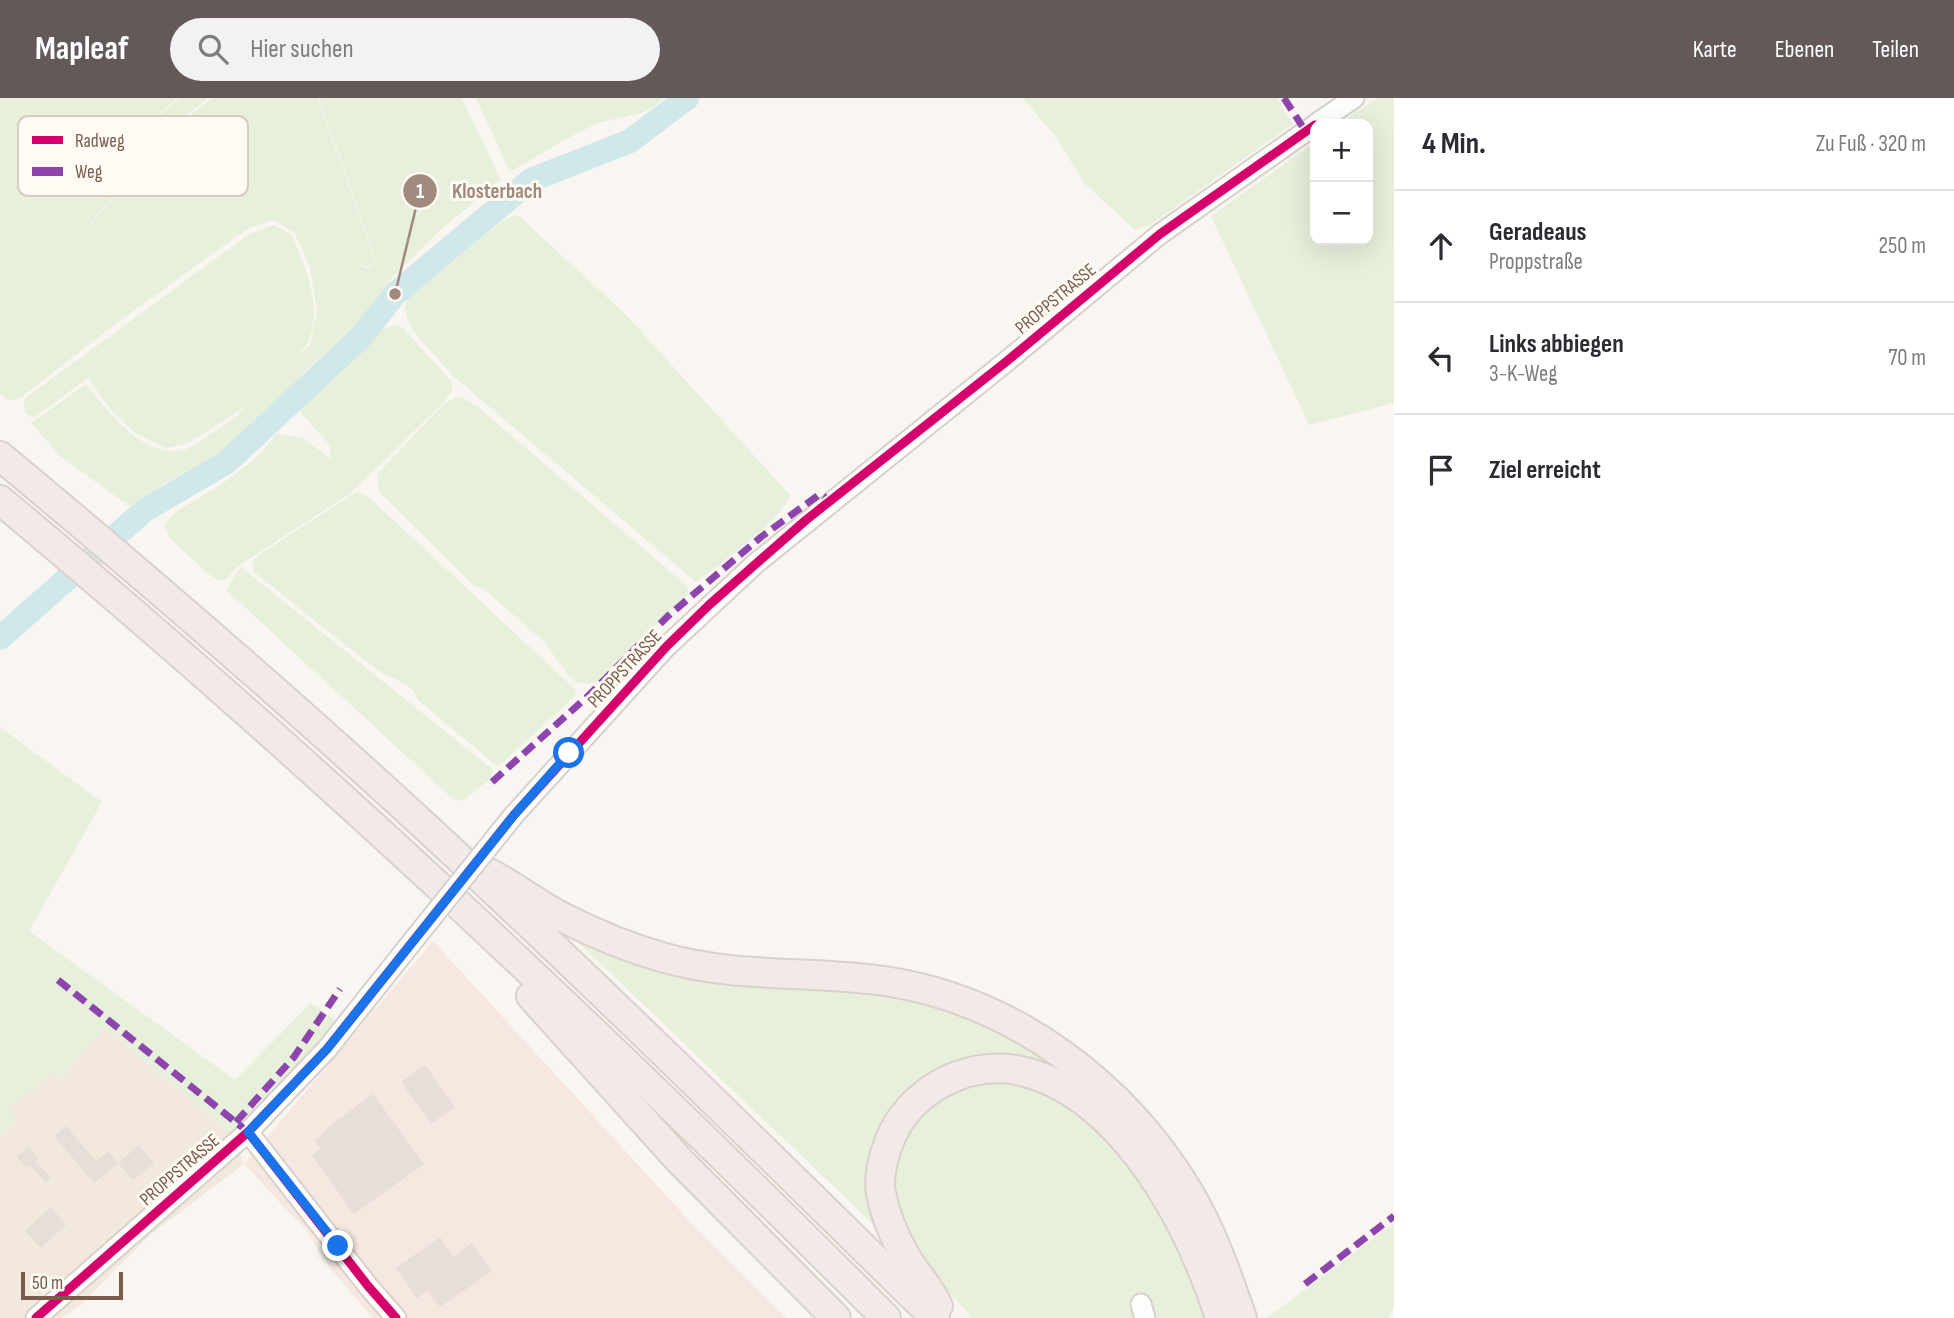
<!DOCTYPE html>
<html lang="de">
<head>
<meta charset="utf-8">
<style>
	:root { --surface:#fff; --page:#f2f2f3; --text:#2b2b33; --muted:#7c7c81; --line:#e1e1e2; --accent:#625958 }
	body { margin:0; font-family:"Sofia Sans Condensed",sans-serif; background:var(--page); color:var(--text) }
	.controls { position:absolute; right:21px; top:21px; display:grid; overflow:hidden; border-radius:14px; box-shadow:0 7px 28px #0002 }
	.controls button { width:63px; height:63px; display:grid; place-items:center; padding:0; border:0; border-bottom:2px solid var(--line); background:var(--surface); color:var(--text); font:35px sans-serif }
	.scale { position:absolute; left:21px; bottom:18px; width:102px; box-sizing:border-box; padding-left:7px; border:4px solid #7a5c4d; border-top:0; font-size:19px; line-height:24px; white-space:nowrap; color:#7a5c4d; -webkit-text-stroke:5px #fffaf3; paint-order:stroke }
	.stop { position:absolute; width:21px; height:21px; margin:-16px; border:5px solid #1a73e8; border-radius:50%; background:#fff }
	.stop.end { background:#1a73e8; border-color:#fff; box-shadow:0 2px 7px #0008 }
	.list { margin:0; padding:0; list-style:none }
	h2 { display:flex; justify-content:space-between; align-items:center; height:91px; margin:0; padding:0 28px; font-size:30px }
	h2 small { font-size:23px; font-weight:400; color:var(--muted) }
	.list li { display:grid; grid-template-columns:46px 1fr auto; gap:21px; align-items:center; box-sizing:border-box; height:112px; padding:0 28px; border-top:2px solid var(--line) }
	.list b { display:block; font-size:26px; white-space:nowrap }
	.list p { margin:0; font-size:23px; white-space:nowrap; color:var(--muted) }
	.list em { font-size:23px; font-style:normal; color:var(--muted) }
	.icon { flex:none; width:38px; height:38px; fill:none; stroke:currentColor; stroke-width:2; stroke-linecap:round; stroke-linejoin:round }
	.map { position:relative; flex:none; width:1394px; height:1220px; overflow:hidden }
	header { display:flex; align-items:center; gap:42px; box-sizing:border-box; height:98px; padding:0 35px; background:var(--accent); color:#fff }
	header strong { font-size:33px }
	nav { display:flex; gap:38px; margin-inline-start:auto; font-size:24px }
	.search { width:490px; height:63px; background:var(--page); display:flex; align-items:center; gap:18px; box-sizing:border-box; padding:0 24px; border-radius:38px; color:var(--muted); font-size:26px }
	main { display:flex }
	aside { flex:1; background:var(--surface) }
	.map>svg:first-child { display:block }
	.residential { fill:#f2e8de }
	.commercial { fill:#f6e8e1 }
	.green { fill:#e7f0db }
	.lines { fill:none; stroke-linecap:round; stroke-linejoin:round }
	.river { stroke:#d0e8ea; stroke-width:24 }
	.building { fill:#e6ded7 }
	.minor-casing { stroke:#d7d1cb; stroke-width:23 }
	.highway-casing { stroke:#dad1cc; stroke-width:32 }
	.minor { stroke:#fefefd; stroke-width:19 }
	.highway { stroke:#f2eae7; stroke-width:28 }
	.minor-bridge-casing { stroke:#d7d1cb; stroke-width:23; stroke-linecap:butt }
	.minor-bridge { stroke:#fefefd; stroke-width:19 }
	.quiet { stroke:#8e44ad; stroke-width:7; stroke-dasharray:14 7; stroke-linecap:butt }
	.cycleway-casing { stroke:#fffaf3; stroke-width:13 }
	.cycleway { stroke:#d6006c; stroke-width:9 }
	.route { stroke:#1a73e8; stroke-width:9 }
	.labels { text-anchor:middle; stroke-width:6; stroke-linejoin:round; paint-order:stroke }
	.street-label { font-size:19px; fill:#7a5c4d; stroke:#fffaf3 }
	.key { fill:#fffaf3; stroke:#d7cbc1; stroke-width:2 }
	.key-label { font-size:19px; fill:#7a5c4d }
	.leader { fill:none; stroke:#9f8a7d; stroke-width:2.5 }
	.callout-dot { fill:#9f8a7d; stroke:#fffaf3; stroke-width:2.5 }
	.mark-label { font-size:21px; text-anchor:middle; font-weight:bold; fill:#fff }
	.callout-label { font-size:21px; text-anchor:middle; font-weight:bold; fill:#9f8a7d; stroke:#fffaf3; stroke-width:6; stroke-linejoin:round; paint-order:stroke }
</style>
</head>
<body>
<header>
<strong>Mapleaf</strong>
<div class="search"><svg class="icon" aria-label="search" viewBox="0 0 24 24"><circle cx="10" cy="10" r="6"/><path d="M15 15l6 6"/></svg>Hier suchen</div>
<nav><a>Karte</a><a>Ebenen</a><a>Teilen</a></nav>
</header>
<main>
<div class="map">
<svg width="1394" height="1220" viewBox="0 0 1394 1220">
	<rect width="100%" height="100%" fill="#f9f5f0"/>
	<polygon class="residential" points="104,929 234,1038 244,1066 149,1138 78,1209 61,1220 0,1220 0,1037 15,1026 9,1011 52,973 60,981"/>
	<polygon class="commercial" points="433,843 695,1129 786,1220 373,1220 329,1169 306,1132 244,1066"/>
	<g class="green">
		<path d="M 0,0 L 177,0 L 108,64 L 179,0 L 208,0 L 173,28 L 28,198 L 173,31 L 212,0 L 318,0 L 375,163 L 368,169 L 358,166 L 368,171 L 376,163 L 319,0 L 462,0 L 501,82 L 440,132 L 389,183 L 348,237 L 307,271 L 281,302 L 225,353 L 161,387 L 132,410 L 60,358 L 31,325 L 86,286 C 107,313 148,367 189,350 C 197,347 204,340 212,335 C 224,328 236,320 245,309 L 189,345 L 166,350 L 135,335 L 112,313 L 88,280 L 34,320 L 25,315 L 24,301 L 248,137 L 273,127 L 292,137 C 305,169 323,209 308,244 C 306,250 298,256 296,260 L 310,247 L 317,213 L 310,169 L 294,134 L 272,122 L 247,131 L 114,227 L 19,301 L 8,302 L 0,296 Z"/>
		<path d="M 476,0 L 663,0 C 645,22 615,17 592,28 C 564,41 537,58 510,74 Z"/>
		<polygon points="1023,0 1277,0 1293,26 1150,127 1135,132 1085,86 1055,38"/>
		<polygon points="1377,0 1394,0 1394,305 1309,327 1211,118 1315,44 1315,142 1368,142 1368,26 1340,26"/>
		<path d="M 518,117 L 625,216 L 790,397 C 783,421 718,467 696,484 L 452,277 L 419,240 L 408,224 L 405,210 L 407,201 L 503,122 Z"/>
		<path d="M 396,227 L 403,230 L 451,283 L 453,290 L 445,303 L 352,394 L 237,469 L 226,481 L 218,482 L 210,477 L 170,441 L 165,427 C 174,411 193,404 209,394 C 232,379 261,360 276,336 L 303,340 L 331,361 L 329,346 L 301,315 L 305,300 L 337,269 L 381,231 Z"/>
		<polygon points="461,299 478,309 687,488 689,495 598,583 588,586 578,585 570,579 543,543 483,490 474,488 379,394 377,376 442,308 452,301"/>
		<path d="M 358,393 L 372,402 L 576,592 L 575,598 L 498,669 L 418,602 C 412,584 392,582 377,571 C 335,540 295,506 254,474 L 253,464 L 257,458 Z"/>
		<polygon points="241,469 493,672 489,682 463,703 453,701 226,492"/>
		<polygon points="0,629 102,704 29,833 235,982 311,905 337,923 317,949 234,1038 104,929 60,981 52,974 10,1010 16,1026 0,1037"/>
		<polygon points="578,844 614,857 714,886 825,889 914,900 994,926 1085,987 974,964 870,1068 876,1129"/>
		<polygon points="979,982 1036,986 1090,1020 1135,1072 1172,1123 1209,1220 972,1220 914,1155 889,1080 901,1033 939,995"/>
		<polygon points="1394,1125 1394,1209 1388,1220 1267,1220"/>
	</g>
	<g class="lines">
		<polyline class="river" points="0,540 145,412 227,364 360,240 395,196 531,82 630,43 687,0"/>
	</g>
	<g class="building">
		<polygon points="425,967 455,1009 431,1026 401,984"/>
		<polygon points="373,996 424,1066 354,1116 312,1058 320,1051 315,1043 330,1028"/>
		<polygon points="66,1028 96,1063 108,1053 118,1065 139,1047 154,1065 133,1082 118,1065 94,1085 54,1038"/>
		<polygon points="28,1049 38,1060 35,1063 51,1080 46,1085 30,1067 27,1070 17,1059"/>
		<polygon points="51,1109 66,1127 41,1150 25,1133"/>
		<polygon points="440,1139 453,1159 472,1145 492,1173 440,1209 428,1193 417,1200 396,1170"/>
	</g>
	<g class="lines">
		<g class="minor-casing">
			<g id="minor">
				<polyline points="1316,26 1354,0"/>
				<polyline points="514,717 666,549 755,466 1007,263 1160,136 1315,27"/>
				<polyline points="248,1034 368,1188 396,1220"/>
				<polyline points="1141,1206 1145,1220"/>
				<polyline points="36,1220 248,1034 327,951 416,839"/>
			</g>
		</g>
		<g class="highway-casing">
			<g id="highway">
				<path d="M 0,358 C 155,487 309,620 457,758 C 619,909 777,1065 935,1220"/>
				<path d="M 0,402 C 309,659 602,936 886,1220"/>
				<path d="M 489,775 C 514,788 537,806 562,819 C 595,836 629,850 665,860 C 739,881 816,872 891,884 C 1016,905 1123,986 1188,1093 C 1212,1133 1227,1177 1242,1220"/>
				<polyline points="531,898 680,1063 836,1220"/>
				<path d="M 938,1208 C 930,1190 916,1176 906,1159 C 895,1140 885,1117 881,1095 C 878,1078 883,1060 889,1044 C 908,994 964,963 1017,972 C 1041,977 1065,989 1084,1003 C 1151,1054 1195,1142 1220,1220"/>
			</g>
		</g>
		<use href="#minor" class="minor"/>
		<use href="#highway" class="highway"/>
		<g class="minor-bridge-casing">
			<polyline id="minor-bridge" points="416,839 514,717"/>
		</g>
		<use href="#minor-bridge" class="minor-bridge"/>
		<g class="quiet">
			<polyline points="1284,0 1306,34"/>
			<polyline points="492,684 587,599 668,518 761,439 820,396 831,403"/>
			<polyline points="58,882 248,1034"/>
			<polyline points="236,1024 294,959 340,891"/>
			<polyline points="1305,1186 1394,1118"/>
		</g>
		<g class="cycleway-casing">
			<g id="cycleway">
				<polyline points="248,1034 368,1188 396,1220"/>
				<polyline points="36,1220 248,1034 327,951 514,717 666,549 709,507 806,422 1007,263 1160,136 1315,27"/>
			</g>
		</g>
		<use href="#cycleway" class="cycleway"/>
	</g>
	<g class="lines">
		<polyline class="route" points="338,1148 248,1034 327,951 514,717 569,655"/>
	</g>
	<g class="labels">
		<g class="street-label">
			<text transform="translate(1055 200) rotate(-40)" y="7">PROPPSTRASSE</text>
			<text transform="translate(624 570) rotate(-47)" y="7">PROPPSTRASSE</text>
			<text transform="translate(179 1071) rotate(-41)" y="7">PROPPSTRASSE</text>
		</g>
	</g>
	<rect x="18" y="18" width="230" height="80" rx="10" class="key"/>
	<rect x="32" y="38" width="31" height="8" fill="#d6006c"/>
	<rect x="32" y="69" width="31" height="9" fill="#8e44ad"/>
	<g class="key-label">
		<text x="75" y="49">Radweg</text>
		<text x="75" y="80">Weg</text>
	</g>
	<path class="leader" d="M395 196L420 93"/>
	<g class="callout-dot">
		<circle cx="395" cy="196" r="7"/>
		<circle cx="420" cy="93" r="18"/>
	</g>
	<g class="mark-label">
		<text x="420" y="100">1</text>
	</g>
	<g class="callout-label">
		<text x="497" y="100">Klosterbach</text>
	</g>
</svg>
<div class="controls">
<button>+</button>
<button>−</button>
</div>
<div class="scale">50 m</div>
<div class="stop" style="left:569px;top:655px"></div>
<div class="stop end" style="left:338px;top:1148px"></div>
</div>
<aside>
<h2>4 Min.<small>Zu Fuß · 320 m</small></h2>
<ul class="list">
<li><svg class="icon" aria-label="ahead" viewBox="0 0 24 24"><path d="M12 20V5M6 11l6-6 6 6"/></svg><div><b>Geradeaus</b><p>Proppstraße</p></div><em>250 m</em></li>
<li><svg class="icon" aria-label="left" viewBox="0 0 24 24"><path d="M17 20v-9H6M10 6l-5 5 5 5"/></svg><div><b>Links abbiegen</b><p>3-K-Weg</p></div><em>70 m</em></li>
<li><svg class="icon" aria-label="arrive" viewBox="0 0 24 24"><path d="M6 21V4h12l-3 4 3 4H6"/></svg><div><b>Ziel erreicht</b></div></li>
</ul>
</aside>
</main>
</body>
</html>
